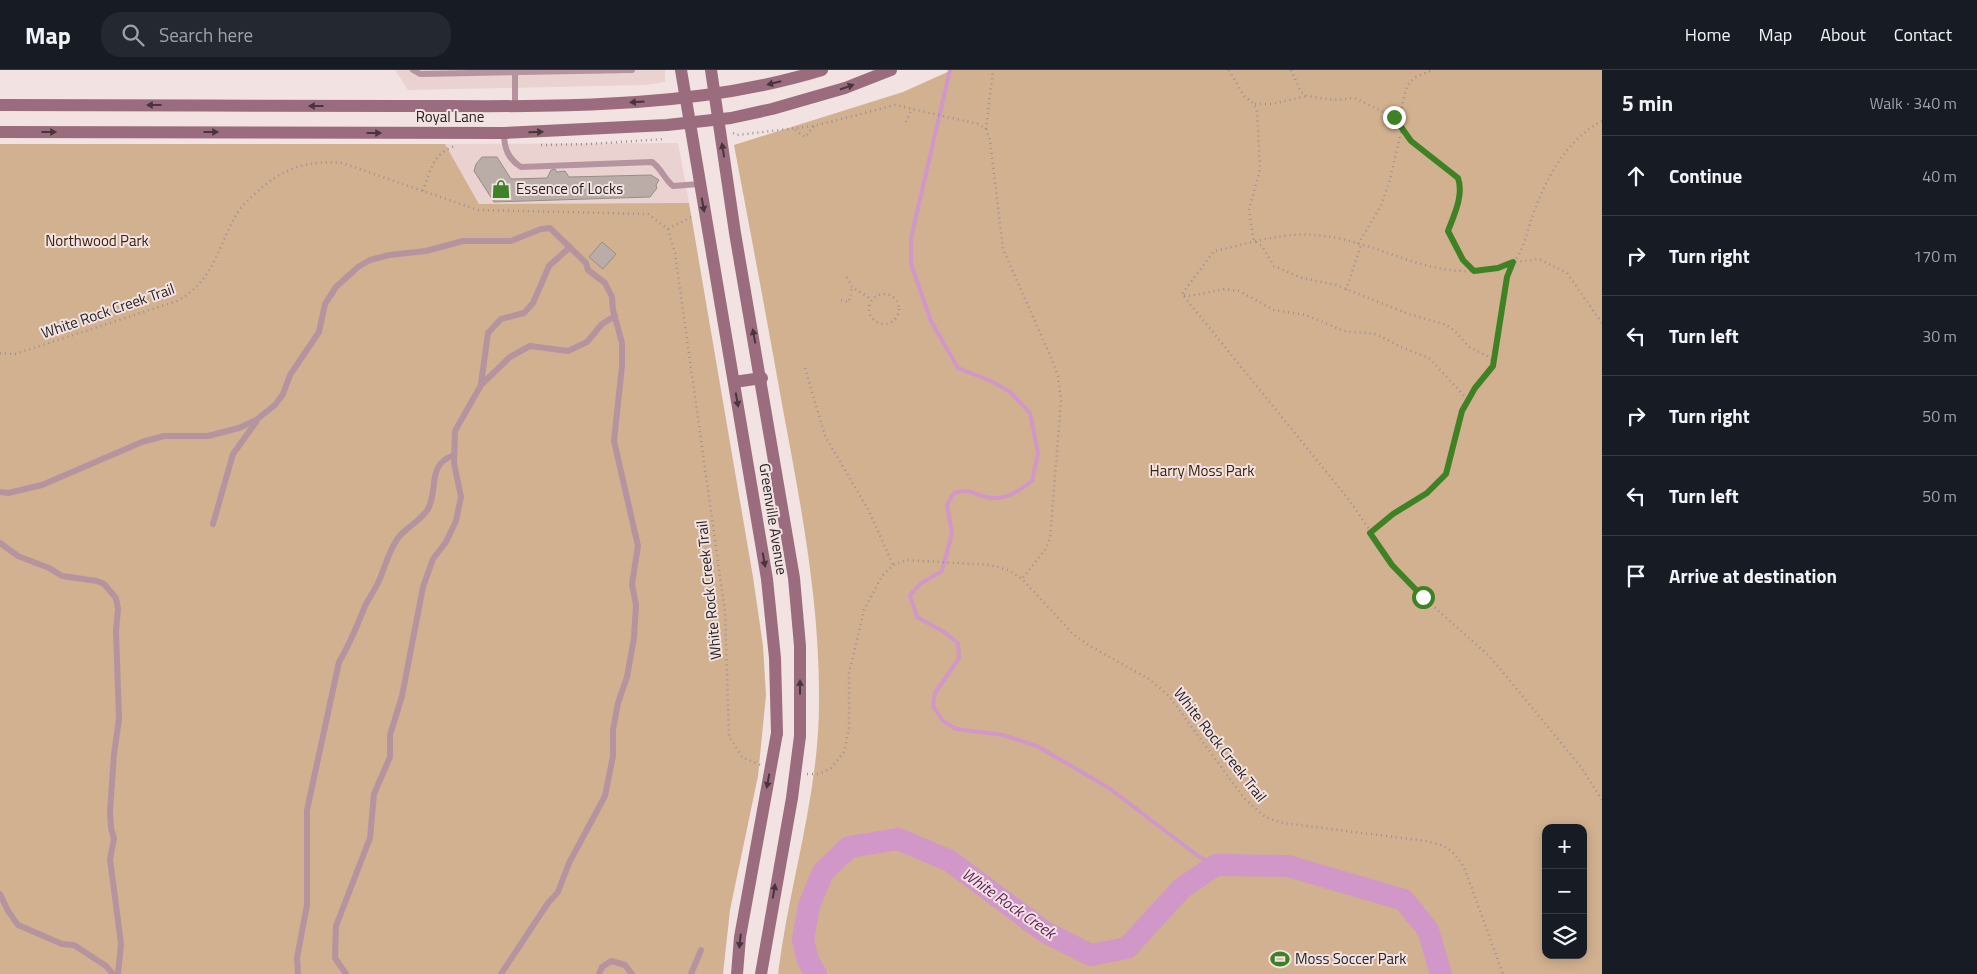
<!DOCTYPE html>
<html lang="en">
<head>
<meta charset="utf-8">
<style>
	:root { --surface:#171b24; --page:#242831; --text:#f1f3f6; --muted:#9ea1a6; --line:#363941 }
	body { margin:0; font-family:"Titillium Web",sans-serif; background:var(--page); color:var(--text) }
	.controls { position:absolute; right:15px; bottom:15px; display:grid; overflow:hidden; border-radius:10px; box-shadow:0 2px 12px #0003 }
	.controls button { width:45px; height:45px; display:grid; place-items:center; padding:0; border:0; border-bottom:1px solid var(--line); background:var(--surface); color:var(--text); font:25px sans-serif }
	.stop { position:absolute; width:15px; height:15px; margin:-11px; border:4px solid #3e8225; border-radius:50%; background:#fff }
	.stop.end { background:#3e8225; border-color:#fff; box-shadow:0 1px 5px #0008 }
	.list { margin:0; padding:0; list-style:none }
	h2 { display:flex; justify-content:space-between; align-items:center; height:65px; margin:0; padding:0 20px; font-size:21px }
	h2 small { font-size:16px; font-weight:400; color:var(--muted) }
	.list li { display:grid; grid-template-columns:32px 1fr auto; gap:15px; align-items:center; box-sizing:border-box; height:80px; padding:0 20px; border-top:1px solid var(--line) }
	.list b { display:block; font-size:19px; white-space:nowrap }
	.list em { font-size:16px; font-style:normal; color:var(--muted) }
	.icon { flex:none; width:28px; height:28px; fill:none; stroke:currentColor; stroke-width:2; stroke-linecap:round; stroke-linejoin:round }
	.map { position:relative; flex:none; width:1602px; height:904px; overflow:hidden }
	header { display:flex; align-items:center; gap:30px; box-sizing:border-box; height:70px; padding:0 25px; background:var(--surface); border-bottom:1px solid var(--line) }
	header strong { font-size:24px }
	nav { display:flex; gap:28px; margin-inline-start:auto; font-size:18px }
	.search { width:350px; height:45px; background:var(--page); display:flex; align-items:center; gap:12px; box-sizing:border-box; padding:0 18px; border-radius:20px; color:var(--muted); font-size:19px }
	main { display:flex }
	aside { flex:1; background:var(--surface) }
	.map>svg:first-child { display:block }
	.built { fill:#ead2d1 }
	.green { fill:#d2b190; fill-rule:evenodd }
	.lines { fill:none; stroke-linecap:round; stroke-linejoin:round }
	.stream { stroke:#d097c8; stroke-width:4 }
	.river { stroke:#d097c8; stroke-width:22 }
	.building { fill:#baada7; stroke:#998c87 }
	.path { stroke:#9c9090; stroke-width:2.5; stroke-dasharray:1 4; stroke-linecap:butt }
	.lane { stroke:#b594a0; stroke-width:6 }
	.secondary { stroke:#9b6c7e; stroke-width:12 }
	.secondary-bridge { stroke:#9b6c7e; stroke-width:12 }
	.oneway { fill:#46353a }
	.route { stroke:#3e8225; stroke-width:6 }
	.labels { text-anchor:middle; stroke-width:4; stroke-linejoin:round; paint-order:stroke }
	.street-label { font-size:15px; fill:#292323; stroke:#f2e2e2 }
	.poi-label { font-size:15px; fill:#292323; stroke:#f2e2e2; text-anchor:start }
	.park-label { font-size:15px; fill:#3a240b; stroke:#f2e2e2 }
	.water-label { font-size:16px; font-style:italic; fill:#611e5b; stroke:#f2e2e2 }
</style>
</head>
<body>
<header>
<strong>Map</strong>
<div class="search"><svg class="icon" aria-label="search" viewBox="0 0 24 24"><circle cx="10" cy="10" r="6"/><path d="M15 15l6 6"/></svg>Search here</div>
<nav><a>Home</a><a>Map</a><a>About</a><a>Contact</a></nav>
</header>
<main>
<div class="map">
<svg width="1602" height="904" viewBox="0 0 1602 904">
	<rect width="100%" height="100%" fill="#f2e2e2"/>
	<g class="built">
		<polygon points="395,0 665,0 665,12 645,15 408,20"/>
		<polygon points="678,73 689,133 479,134 445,74"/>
	</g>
	<g class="green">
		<path d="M 952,0 L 1602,0 L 1602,904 L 778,904 C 789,814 819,725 819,633 C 820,535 802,441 784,345 C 768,255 751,165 734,75 L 903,22 ZM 1546,758 L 1583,758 L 1583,885 L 1546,885 Z"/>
		<polygon points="0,74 445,74 479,134 689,133 753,507 763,576 766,625 758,706 730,840 723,904 0,904"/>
	</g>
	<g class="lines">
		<path class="stream" d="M 950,0 L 911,168 L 911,194 L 931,251 L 958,298 L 991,311 L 1010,322 L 1030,343 L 1038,383 L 1032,411 C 1020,420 1008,429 992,428 C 975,427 974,417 954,423 L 947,435 L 952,463 L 942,501 L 920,514 L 910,525 L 917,547 L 944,562 L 958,573 L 959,588 L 935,623 L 933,636 L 943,651 L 956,659 L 1003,665 L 1037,676 L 1109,718 L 1198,786 L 1216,795"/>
		<polyline class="river" points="816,904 808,891 803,870 809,836 823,802 849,777 898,769 950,791 1045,862 1091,885 1127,878 1182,818 1216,795 1288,796 1404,830 1428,860 1441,904"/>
	</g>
	<g class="building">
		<polygon points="482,87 497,87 511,109 547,108 551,100 555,99 557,102 565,101 569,107 651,105 659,110 656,115 657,118 650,127 494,132 474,101 476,94"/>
		<polygon points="602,172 616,184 603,199 589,187"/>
	</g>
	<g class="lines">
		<g class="path">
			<polyline points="1229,0 1244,26 1253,33 1257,40 1260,99 1249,140 1254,172"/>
			<polyline points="1291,0 1301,22 1307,26 1333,30 1355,28 1394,47 1411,71 1437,94 1455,105 1460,118 1456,140 1447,161 1448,165 1463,190 1474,201"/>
			<polyline points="1255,34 1272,34 1307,26"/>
			<path d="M 1602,51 C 1565,70 1544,112 1531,150 C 1527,162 1523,183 1513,192 C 1507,197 1496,199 1488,200 C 1424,209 1376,169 1315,165 C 1281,162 1247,174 1214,181 L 1182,224 L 1350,431 L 1393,495 L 1423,527 L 1488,585 L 1506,606 L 1581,697 L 1602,730"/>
			<polyline points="906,52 912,38"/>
			<polyline points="986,59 993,0"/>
			<polyline points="795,60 805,67 814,56"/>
			<polyline points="733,63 737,65 814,56 895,35 978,54 986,59 990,70 1003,179 1052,290 1058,306 1061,331 1050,469 1045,480 1022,509"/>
			<polyline points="541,75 590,74 665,69"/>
			<path d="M 423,121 C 430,101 433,83 455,76"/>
			<polyline points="668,159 693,146"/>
			<polyline points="1256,172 1262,176 1274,196 1302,208 1336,215 1406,243 1446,255 1454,260 1469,277 1487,286 1494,293"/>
			<polyline points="1358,174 1381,136 1390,109 1401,62 1402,35 1407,16 1414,8 1432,0"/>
			<polyline points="847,207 852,217 871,229"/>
			<polyline points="1346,220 1361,175"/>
			<circle cx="884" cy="239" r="15"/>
			<polyline points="1184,225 1190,226 1225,219 1239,221 1274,240 1306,245 1344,261 1376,264 1401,277 1429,288 1469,331 1475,318 1493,296 1507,207 1513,192 1539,189 1567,203 1602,253"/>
			<polyline points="841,230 849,232 852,217"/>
			<path d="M 0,283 L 15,284 L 177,231 C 213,212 217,179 235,147 C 240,137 249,129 258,121 C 283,98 308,90 342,93 L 478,140 L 648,144 L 668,159 L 675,183 L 725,542 L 729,666 L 742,687 L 760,695"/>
			<polyline points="805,298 825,366 869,441 893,495"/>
			<polyline points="1370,463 1393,444 1427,423 1446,403 1457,353 1469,331"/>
			<path d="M 807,704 L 819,704 L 831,698 L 844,682 L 849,659 L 849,603 L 864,540 L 882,506 L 893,495 L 907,490 L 990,495 L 1008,500 L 1022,509 L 1073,564 L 1090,576 L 1149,609 L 1169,626 L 1244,728 L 1265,747 L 1283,753 L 1426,771 C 1447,776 1452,779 1464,797 L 1503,904"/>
		</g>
		<g class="lane">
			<polyline points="413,0 420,4 632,0"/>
			<polyline points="515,35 515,4"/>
			<path d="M 504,63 C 504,78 508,89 521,97 L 652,92 C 662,99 664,109 673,116 L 699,114"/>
			<polyline points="481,314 488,263 501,249 524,243 533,233 549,196 570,177"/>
			<polyline points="0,422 8,423 42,415 142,372 164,366 208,366 239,358 256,350 275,335 283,324 290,305 319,262 325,234 336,217 358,197 370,190 389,185 426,181 463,171 511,171 541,159 550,158 586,193 588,200 605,213 612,227 613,240 622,273 622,296 614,371 638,476 632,514 636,535 634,568 627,607 618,633 613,660 613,686 605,726 569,793 558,822 548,833 501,904"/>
			<polyline points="213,454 233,384 256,352"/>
			<polyline points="0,473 18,486 49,498 62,506 97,511 104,514 116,528 118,539 116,561 119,649 114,684 110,742 111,758 114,769 110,789 121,874 118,904"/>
			<polyline points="0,824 8,841 18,855 62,874 74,875 106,896 113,904"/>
			<path d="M 298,904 L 297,888 L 307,835 L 307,740 L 339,592 C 350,574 357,556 365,536 C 369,528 374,521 378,513 C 385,498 388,482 398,468 C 406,457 420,452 428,439 C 439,418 426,395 454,385"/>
			<polyline points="346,904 335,888 336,856 370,768 374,724 390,687 390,665 402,626 423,517 433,489 446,472 456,451 461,427 454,393 455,361 481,315 510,287 530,276 568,281 587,272 602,254 615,246"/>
			<polyline points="599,904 602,897 611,891 625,895 632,904"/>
			<polyline points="691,904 701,880"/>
		</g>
		<g class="secondary">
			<polyline points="681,0 767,509 775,588 777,663"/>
			<polyline points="711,0 735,163 794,508 800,576 800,666"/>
			<path d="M 0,35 C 135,35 271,36 406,36 C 545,36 688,41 822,0"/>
			<polyline points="0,62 504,63 667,55 731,48 772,39 845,18 891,0"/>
			<polyline points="734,312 762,308"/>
		</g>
		<g class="secondary-bridge">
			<polyline points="737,904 740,867 777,663"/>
			<polyline points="761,904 792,728 800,666"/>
		</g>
	</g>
	<defs><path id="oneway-solid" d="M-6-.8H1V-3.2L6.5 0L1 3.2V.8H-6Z" transform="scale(1.25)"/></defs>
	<g class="oneway">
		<use href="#oneway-solid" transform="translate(774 13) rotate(166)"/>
		<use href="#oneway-solid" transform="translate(847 17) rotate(-19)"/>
		<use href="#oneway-solid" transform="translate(637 32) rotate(176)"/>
		<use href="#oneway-solid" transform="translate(154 35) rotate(-180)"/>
		<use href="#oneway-solid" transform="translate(316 36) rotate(-180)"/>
		<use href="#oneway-solid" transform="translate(49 62)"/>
		<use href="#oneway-solid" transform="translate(211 62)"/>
		<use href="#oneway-solid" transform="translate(536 62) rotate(-2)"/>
		<use href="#oneway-solid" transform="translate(374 63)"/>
		<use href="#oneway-solid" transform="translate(723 80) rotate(-99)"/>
		<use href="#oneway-solid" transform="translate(703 135) rotate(80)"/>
		<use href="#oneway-solid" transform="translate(754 266) rotate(-100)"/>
		<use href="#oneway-solid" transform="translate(737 330) rotate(80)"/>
		<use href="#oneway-solid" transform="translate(764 490) rotate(80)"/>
		<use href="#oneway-solid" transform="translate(800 617) rotate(-90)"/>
		<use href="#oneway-solid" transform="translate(768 711) rotate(100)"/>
		<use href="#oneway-solid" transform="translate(774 821) rotate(-80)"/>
		<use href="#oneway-solid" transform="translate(740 871) rotate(96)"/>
	</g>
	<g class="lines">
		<path class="route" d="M 1394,47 L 1411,71 L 1458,108 C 1464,125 1454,145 1448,161 L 1463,190 L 1474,201 L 1498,198 L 1513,192 L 1507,207 L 1493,296 L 1475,318 L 1462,341 L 1446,404 L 1427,423 L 1393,444 L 1370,463 L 1392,495 L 1423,527"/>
	</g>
	<defs>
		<g id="shop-bare" transform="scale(1.5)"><path d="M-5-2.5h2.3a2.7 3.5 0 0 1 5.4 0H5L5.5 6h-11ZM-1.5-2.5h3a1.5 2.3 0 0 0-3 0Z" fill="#3e8225" stroke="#f2e2e2" stroke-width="2.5" paint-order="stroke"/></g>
		<g id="stadium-bare" transform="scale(1.5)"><path d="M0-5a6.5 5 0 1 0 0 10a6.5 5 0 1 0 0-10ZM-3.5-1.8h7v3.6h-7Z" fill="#3e8225" stroke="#f2e2e2" stroke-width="2.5" paint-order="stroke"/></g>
	</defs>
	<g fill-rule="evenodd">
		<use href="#shop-bare" x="501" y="119"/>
		<use href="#stadium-bare" x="1280" y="889"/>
	</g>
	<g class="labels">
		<g class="street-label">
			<text x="450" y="52">Royal Lane</text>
			<text transform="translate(108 241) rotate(-19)" y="5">White Rock Creek Trail</text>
			<text transform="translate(773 449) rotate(81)" y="5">Greenville Avenue</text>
			<text transform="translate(709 520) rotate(-96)" y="5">White Rock Creek Trail</text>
			<text transform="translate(1220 675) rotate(52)" y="5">White Rock Creek Trail</text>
		</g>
		<g class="poi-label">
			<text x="516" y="124">Essence of Locks</text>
			<text x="1295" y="894">Moss Soccer Park</text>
		</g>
		<g class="park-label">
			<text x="97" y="176">Northwood Park</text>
			<text x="1202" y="406">Harry Moss Park</text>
		</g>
		<g class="water-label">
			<text transform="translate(1009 833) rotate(35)" y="6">White Rock Creek</text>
		</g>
	</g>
</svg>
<div class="controls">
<button>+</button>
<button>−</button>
<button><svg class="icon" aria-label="layers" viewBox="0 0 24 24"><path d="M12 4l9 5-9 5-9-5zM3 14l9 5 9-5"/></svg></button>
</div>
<div class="stop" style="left:1423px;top:527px"></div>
<div class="stop end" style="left:1394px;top:47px"></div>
</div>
<aside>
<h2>5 min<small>Walk · 340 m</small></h2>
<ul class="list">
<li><svg class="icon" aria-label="ahead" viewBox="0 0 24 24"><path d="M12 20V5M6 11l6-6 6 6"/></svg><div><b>Continue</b></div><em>40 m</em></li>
<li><svg class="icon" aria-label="right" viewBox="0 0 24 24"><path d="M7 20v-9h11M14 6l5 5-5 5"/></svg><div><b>Turn right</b></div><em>170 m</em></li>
<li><svg class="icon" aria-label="left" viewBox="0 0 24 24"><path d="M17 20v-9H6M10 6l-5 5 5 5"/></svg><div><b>Turn left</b></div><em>30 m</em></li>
<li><svg class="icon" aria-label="right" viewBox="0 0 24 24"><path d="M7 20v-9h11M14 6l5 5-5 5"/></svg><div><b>Turn right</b></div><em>50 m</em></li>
<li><svg class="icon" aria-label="left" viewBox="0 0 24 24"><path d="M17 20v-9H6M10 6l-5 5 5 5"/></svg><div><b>Turn left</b></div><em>50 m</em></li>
<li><svg class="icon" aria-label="arrive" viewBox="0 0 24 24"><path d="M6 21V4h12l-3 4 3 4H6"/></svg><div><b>Arrive at destination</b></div></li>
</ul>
</aside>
</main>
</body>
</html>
